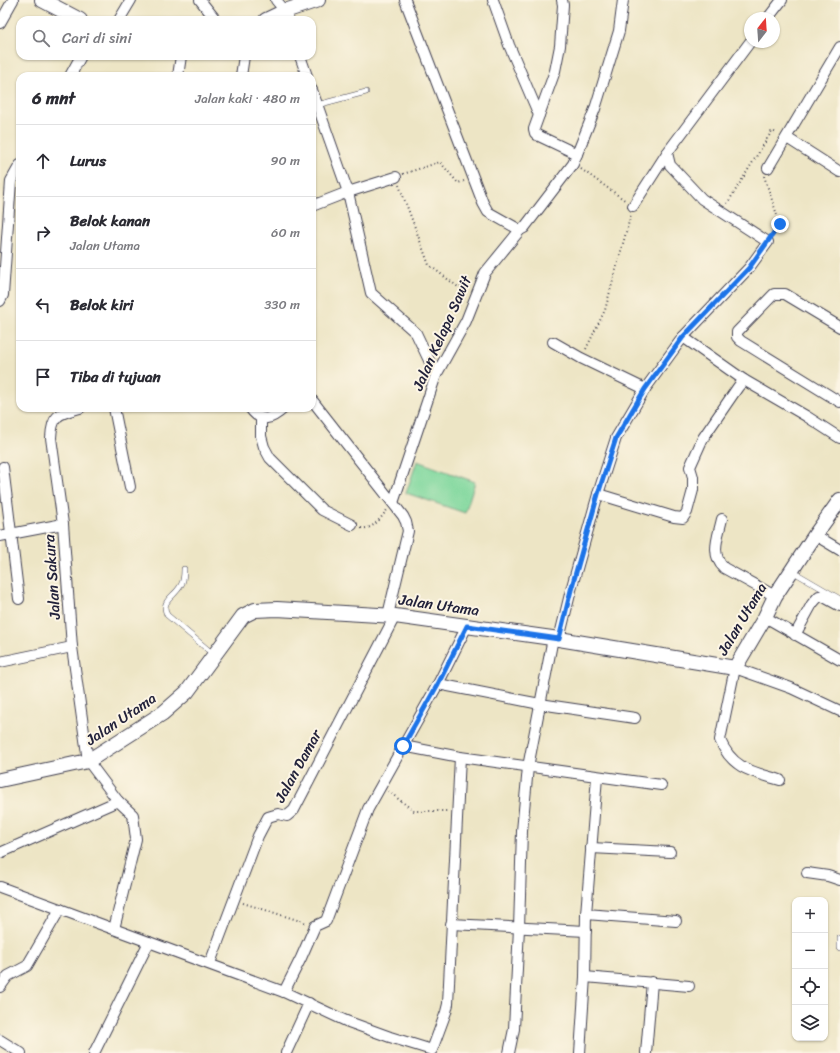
<!DOCTYPE html>
<html lang="id">
<head>
<meta charset="utf-8">
<style>
	:root { --surface:#fff; --page:#f2f2f3; --text:#2b2b33; --muted:#7c7c81; --line:#e1e1e2 }
	body { margin:0; font-family:Sriracha,sans-serif; background:var(--page); color:var(--text) }
	.controls { position:absolute; right:12px; bottom:12px; display:grid; overflow:hidden; border-radius:8px; box-shadow:0 1px 3px #0004 }
	.controls button { width:36px; height:36px; display:grid; place-items:center; padding:0; border:0; border-bottom:1px solid var(--line); background:var(--surface); color:var(--text); font:20px sans-serif }
	.compass { position:absolute; left:744px; top:12px; width:36px; height:36px; border-radius:50%; background:var(--surface); box-shadow:0 1px 3px #0004; rotate:17deg }
	.stop { position:absolute; width:12px; height:12px; margin:-9px; border:3px solid #1a73e8; border-radius:50%; background:#fff }
	.stop.end { background:#1a73e8; border-color:#fff; box-shadow:0 1px 4px #0008 }
	.list { margin:0; padding:0; list-style:none }
	h2 { display:flex; justify-content:space-between; align-items:center; height:52px; margin:0; padding:0 16px; font-size:17px }
	h2 small { font-size:13px; font-weight:400; color:var(--muted) }
	.list li { display:grid; grid-template-columns:26px 1fr auto; gap:12px; align-items:center; box-sizing:border-box; height:72px; padding:0 16px; border-top:1px solid var(--line) }
	.list b { display:block; font-size:15px; white-space:nowrap }
	.list p { margin:0; font-size:13px; white-space:nowrap; color:var(--muted) }
	.list em { font-size:13px; font-style:normal; color:var(--muted) }
	.icon { flex:none; width:22px; height:22px; fill:none; stroke:currentColor; stroke-width:2; stroke-linecap:round; stroke-linejoin:round }
	.map { position:relative; flex:none; width:840px; height:1053px; overflow:hidden }
	.search { position:absolute; background:var(--surface); box-shadow:0 1px 3px #0004; left:16px; top:16px; width:300px; height:44px; display:flex; align-items:center; gap:10px; box-sizing:border-box; padding:0 14px; border-radius:12px; color:var(--muted); font-size:15px }
	.panel { position:absolute; background:var(--surface); box-shadow:0 1px 3px #0004; left:16px; top:72px; width:300px; height:340px; border-radius:12px }
	.map>svg:first-child { display:block }
	.green { fill:#7ed79c; stroke:#507c6c }
	.lines { fill:none; stroke-linecap:round; stroke-linejoin:round }
	.lane-casing { stroke:#403f50; stroke-width:6 }
	.street-casing { stroke:#403f50; stroke-width:12 }
	.secondary-casing { stroke:#403f50; stroke-width:16 }
	.path { stroke:#403f50; stroke-width:2; stroke-dasharray:1 3; stroke-linecap:butt }
	.lane { stroke:#fff; stroke-width:5 }
	.street { stroke:#fff; stroke-width:10 }
	.secondary { stroke:#fff; stroke-width:14 }
	.route { stroke:#1a73e8; stroke-width:5 }
	.labels { text-anchor:middle; stroke-width:4; stroke-linejoin:round; paint-order:stroke }
	.street-label { font-size:15px; fill:#22223b; stroke:#fcf5e5 }
</style>
</head>
<body>
<div class="map">
<svg width="840" height="1053" viewBox="0 0 840 1053">
	<rect width="100%" height="100%" fill="#fcf5e5"/>
	<filter id="ink" filterUnits="userSpaceOnUse"><feTurbulence type="fractalNoise" baseFrequency=".025" numOctaves="2"/><feDisplacementMap in="SourceGraphic" scale="8" xChannelSelector="R" yChannelSelector="G"/><feConvolveMatrix kernelMatrix="1 2 1 2 8 2 1 2 1" color-interpolation-filters="sRGB"/></filter>
	<filter id="wash" filterUnits="userSpaceOnUse"><feTurbulence type="fractalNoise" baseFrequency=".012" numOctaves="4" result="noise"/><feDisplacementMap in="SourceGraphic" scale="16" xChannelSelector="R" yChannelSelector="G"/><feGaussianBlur stdDeviation="0.9" result="paint"/><feColorMatrix in="noise" values="0 0 0 0 0 0 0 0 0 0 0 0 0 0 0 0 0 1.4 0 .05"/><feComposite in="paint" operator="in"/></filter>
	<g filter="url(#wash)">
		<rect width="100%" height="100%" fill="#ede5c5"/>
		<polygon class="green" points="417,461 475,482 465,513 406,493"/>
	</g>
	<g filter="url(#ink)">
		<g class="lines">
			<g class="lane-casing">
				<g id="lane">
					<polyline points="317,105 366,92"/>
					<path d="M 184,569 C 184,574 184,581 181,585 C 175,597 160,600 167,615 L 213,654"/>
					<polyline points="792,571 840,599"/>
					<polyline points="840,938 840,948"/>
				</g>
			</g>
			<g class="street-casing">
				<g id="street">
					<polyline points="200,0 216,20"/>
					<polyline points="276,0 285,11 288,20"/>
					<polyline points="405,0 483,203 488,212 520,230"/>
					<polyline points="493,0 509,45 539,115"/>
					<polyline points="562,0 563,5 560,46 555,71 534,129 535,133 537,135 577,154"/>
					<polyline points="768,18 782,0"/>
					<polyline points="119,20 131,0"/>
					<polyline points="0,23 13,0"/>
					<polyline points="300,56 307,76"/>
					<polyline points="70,76 81,56"/>
					<polyline points="178,76 181,56"/>
					<polyline points="241,76 244,56"/>
					<polyline points="312,90 348,192 371,293 416,333 436,375"/>
					<polyline points="787,138 840,172"/>
					<polyline points="667,153 750,42"/>
					<polyline points="768,168 840,47"/>
					<polyline points="312,206 348,192 396,177"/>
					<polyline points="0,301 3,295 11,181 20,165"/>
					<polyline points="840,327 785,294 774,294 737,332 737,337 741,341 840,402"/>
					<polyline points="683,337 744,380 806,416 840,438"/>
					<polyline points="553,342 581,358 645,389"/>
					<polyline points="312,400 403,516 406,522 408,531 388,615"/>
					<path d="M 80,408 C 59,414 52,414 51,438 L 63,524 L 72,647 L 88,761 L 118,801 L 133,815 L 136,839 L 114,929"/>
					<polyline points="114,408 130,487"/>
					<path d="M 250,408 C 261,424 272,419 284,408"/>
					<polyline points="261,418 261,436 264,447 270,458 322,510 352,525"/>
					<polyline points="3,467 19,599"/>
					<polyline points="598,494 674,517 683,518 687,512 693,490 693,477 690,467 703,438 738,387 744,380"/>
					<polyline points="393,503 436,375 466,321 485,273 520,230 524,228 573,164 595,109 619,31 623,0"/>
					<path d="M 722,519 C 718,537 710,554 724,568 L 775,596"/>
					<polyline points="815,535 840,550"/>
					<polyline points="0,536 63,524"/>
					<polyline points="765,617 840,660"/>
					<polyline points="795,635 812,604 819,596 822,596 840,606"/>
					<polyline points="559,639 571,590 598,494 616,438 645,389 683,337 749,268 768,242 702,199 670,165 667,153 633,206"/>
					<polyline points="0,662 72,647"/>
					<polyline points="438,684 540,704 635,718"/>
					<polyline points="403,746 460,757 661,785"/>
					<path d="M 780,780 C 753,772 732,769 720,740 L 735,668 L 791,688 L 840,711"/>
					<polyline points="591,848 670,852"/>
					<polyline points="0,853 118,801"/>
					<polyline points="807,873 828,876 840,880"/>
					<polyline points="0,887 284,992 346,1021 390,1037 432,1050 446,1012 448,1004 460,757"/>
					<polyline points="586,914 676,921"/>
					<polyline points="451,924 586,931"/>
					<polyline points="210,963 258,836 268,817 278,814 287,816 294,810 395,616"/>
					<polyline points="585,977 689,986"/>
					<polyline points="0,987 8,976 27,966 60,909"/>
					<polyline points="284,992 301,958 315,926 326,921 368,809 438,684 467,626"/>
					<polyline points="0,1040 21,1053"/>
					<polyline points="94,1053 149,942"/>
					<polyline points="286,1053 309,1003"/>
					<polyline points="509,1053 514,1029 519,928 522,831 528,767 553,638"/>
					<polyline points="580,1053 585,977 586,914 597,777"/>
					<polyline points="646,1053 652,982"/>
				</g>
			</g>
			<g class="secondary-casing">
				<g id="secondary">
					<polyline points="42,0 80,20"/>
					<polyline points="266,20 285,11 318,0"/>
					<polyline points="0,780 88,761 163,713 187,692 243,616 255,610 277,609 395,616 559,639 735,668 765,617 775,596 815,535 840,500"/>
				</g>
			</g>
			<g class="path">
				<polyline points="581,169 626,201"/>
				<polyline points="403,174 440,162 458,183 464,181"/>
				<polyline points="764,176 780,224 773,234"/>
				<polyline points="399,185 429,265 458,287 470,287"/>
				<polyline points="727,204 772,131 777,133"/>
				<polyline points="586,349 605,310 631,214"/>
				<path d="M 361,528 C 373,530 380,519 387,510"/>
				<polyline points="388,791 414,811 449,811"/>
				<polyline points="243,903 307,923"/>
			</g>
			<use href="#lane" class="lane"/>
			<use href="#street" class="street"/>
			<use href="#secondary" class="secondary"/>
		</g>
	</g>
	<g class="lines" filter="url(#ink)">
		<polyline class="route" points="403,746 438,684 467,626 559,639 571,590 598,494 616,438 645,389 683,337 749,268 780,224"/>
	</g>
	<g class="labels">
		<g class="street-label">
			<text transform="translate(442 333) rotate(-66)" y="5">Jalan Kelapa Sawit</text>
			<text transform="translate(52 577) rotate(-94)" y="5">Jalan Sakura</text>
			<text transform="translate(439 605) rotate(8)" y="5">Jalan Utama</text>
			<text transform="translate(742 619) rotate(-59)" y="5">Jalan Utama</text>
			<text transform="translate(121 719) rotate(-34)" y="5">Jalan Utama</text>
			<text transform="translate(298 766) rotate(-61)" y="5">Jalan Damar</text>
		</g>
	</g>
</svg>
<div class="controls">
<button>+</button>
<button>−</button>
<button><svg class="icon" aria-label="locate" viewBox="0 0 24 24"><circle cx="12" cy="12" r="6"/><path d="M12 2v4M12 18v4M2 12h4M18 12h4"/></svg></button>
<button><svg class="icon" aria-label="layers" viewBox="0 0 24 24"><path d="M12 4l9 5-9 5-9-5zM3 14l9 5 9-5"/></svg></button>
</div>
<svg class="compass" viewBox="-18 -18 36 36"><path d="M0-13l5 13h-10z" fill="#e53935"/><path d="M0 13l5-13h-10z" fill="#7c7c81"/></svg>
<div class="stop" style="left:403px;top:746px"></div>
<div class="stop end" style="left:780px;top:224px"></div>
<div class="search"><svg class="icon" aria-label="search" viewBox="0 0 24 24"><circle cx="10" cy="10" r="6"/><path d="M15 15l6 6"/></svg>Cari di sini</div>
<section class="panel">
<h2>6 mnt<small>Jalan kaki · 480 m</small></h2>
<ul class="list">
<li><svg class="icon" aria-label="ahead" viewBox="0 0 24 24"><path d="M12 20V5M6 11l6-6 6 6"/></svg><div><b>Lurus</b></div><em>90 m</em></li>
<li><svg class="icon" aria-label="right" viewBox="0 0 24 24"><path d="M7 20v-9h11M14 6l5 5-5 5"/></svg><div><b>Belok kanan</b><p>Jalan Utama</p></div><em>60 m</em></li>
<li><svg class="icon" aria-label="left" viewBox="0 0 24 24"><path d="M17 20v-9H6M10 6l-5 5 5 5"/></svg><div><b>Belok kiri</b></div><em>330 m</em></li>
<li><svg class="icon" aria-label="arrive" viewBox="0 0 24 24"><path d="M6 21V4h12l-3 4 3 4H6"/></svg><div><b>Tiba di tujuan</b></div></li>
</ul>
</section>
</div>
</body>
</html>
